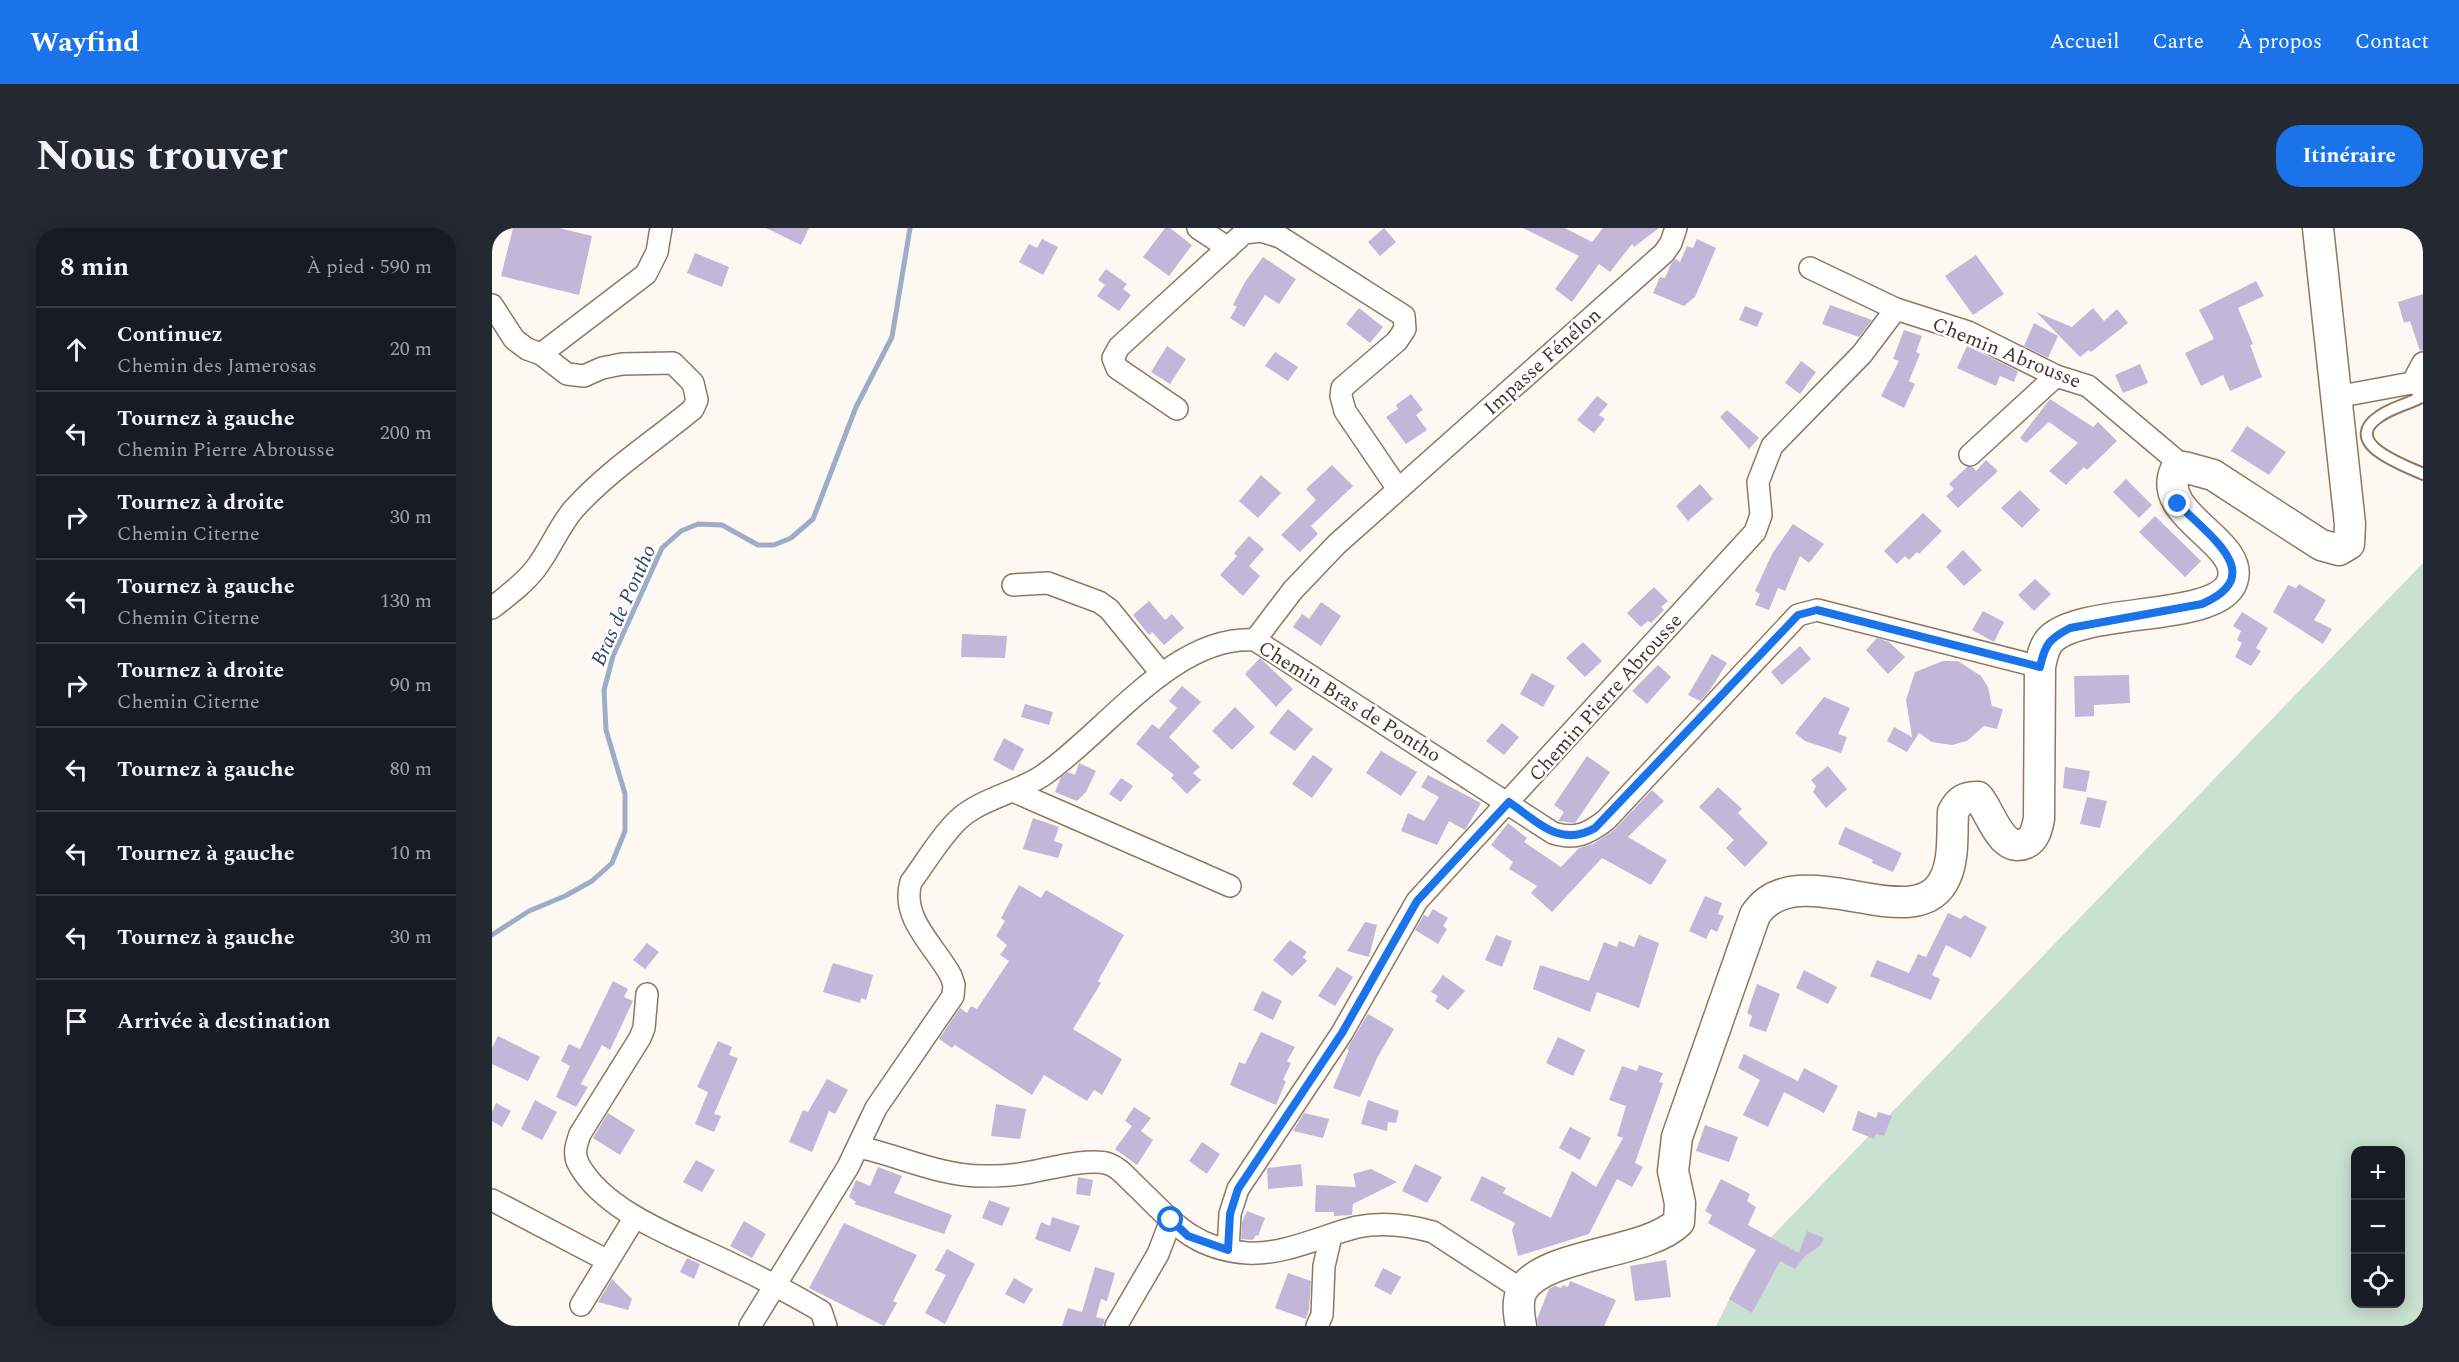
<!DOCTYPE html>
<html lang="fr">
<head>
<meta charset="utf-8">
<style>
	:root { --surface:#171b24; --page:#242831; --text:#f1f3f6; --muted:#9ea1a6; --line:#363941; --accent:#1a73e8 }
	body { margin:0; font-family:Spectral,serif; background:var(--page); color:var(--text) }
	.controls { position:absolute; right:18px; bottom:18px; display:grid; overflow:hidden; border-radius:12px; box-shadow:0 3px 15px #0003 }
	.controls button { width:54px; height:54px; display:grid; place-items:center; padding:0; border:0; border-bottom:2px solid var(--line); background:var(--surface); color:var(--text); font:30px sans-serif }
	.stop { position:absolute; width:18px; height:18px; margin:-14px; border:4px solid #1a73e8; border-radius:50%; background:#fff }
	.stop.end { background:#1a73e8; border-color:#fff; box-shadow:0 2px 6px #0008 }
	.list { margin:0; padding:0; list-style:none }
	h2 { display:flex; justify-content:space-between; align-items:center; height:78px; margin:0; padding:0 24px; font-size:26px }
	h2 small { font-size:20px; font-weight:400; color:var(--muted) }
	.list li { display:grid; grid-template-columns:39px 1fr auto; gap:18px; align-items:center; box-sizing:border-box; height:84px; padding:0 24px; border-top:2px solid var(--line) }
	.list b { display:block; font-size:22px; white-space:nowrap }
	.list p { margin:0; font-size:20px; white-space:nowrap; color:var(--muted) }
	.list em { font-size:20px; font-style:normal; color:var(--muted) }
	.icon { flex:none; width:33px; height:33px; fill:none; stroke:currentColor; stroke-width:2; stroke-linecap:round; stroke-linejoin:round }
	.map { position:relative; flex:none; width:1931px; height:1098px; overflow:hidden; border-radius:24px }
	header { display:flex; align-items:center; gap:36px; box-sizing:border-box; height:84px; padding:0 30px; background:var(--accent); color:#fff }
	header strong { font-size:28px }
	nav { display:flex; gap:33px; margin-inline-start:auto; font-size:21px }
	.intro { display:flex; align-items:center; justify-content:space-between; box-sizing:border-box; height:144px; padding:0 36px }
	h1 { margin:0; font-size:42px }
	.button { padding:15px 27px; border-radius:24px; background:var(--accent); color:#fff; font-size:21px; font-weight:700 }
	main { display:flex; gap:36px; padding:0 36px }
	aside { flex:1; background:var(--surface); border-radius:24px; box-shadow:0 3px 15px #0003 }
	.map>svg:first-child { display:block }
	.green { fill:#c9e1d1; fill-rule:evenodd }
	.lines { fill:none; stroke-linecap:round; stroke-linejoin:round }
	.stream { stroke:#9dadc8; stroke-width:5 }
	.building { fill:#c2b7d8 }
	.service-casing { stroke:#91775f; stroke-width:14 }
	.minor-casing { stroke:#91775f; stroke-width:24 }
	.secondary-casing { stroke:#91775f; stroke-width:33 }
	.service { stroke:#fff; stroke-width:10 }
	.minor { stroke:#fff; stroke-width:21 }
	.secondary { stroke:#fff; stroke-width:30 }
	.route { stroke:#1a73e8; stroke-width:8 }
	.labels { text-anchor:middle; stroke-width:5; stroke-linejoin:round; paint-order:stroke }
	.street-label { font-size:20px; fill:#42372d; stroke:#fff }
	.water-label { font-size:21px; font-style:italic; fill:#31466f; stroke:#fff }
</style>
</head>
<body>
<header>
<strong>Wayfind</strong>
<nav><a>Accueil</a><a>Carte</a><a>À propos</a><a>Contact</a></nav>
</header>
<div class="intro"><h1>Nous trouver</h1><a class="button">Itinéraire</a></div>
<main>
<aside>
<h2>8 min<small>À pied · 590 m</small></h2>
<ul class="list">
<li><svg class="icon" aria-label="ahead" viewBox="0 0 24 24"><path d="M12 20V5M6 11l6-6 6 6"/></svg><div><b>Continuez</b><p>Chemin des Jamerosas</p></div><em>20 m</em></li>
<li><svg class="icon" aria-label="left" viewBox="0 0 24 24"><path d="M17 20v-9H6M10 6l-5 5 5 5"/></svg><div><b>Tournez à gauche</b><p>Chemin Pierre Abrousse</p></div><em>200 m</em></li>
<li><svg class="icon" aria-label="right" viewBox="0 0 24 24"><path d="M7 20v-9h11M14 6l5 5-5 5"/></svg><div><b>Tournez à droite</b><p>Chemin Citerne</p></div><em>30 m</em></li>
<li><svg class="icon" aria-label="left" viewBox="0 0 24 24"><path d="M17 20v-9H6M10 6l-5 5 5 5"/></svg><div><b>Tournez à gauche</b><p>Chemin Citerne</p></div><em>130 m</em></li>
<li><svg class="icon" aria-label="right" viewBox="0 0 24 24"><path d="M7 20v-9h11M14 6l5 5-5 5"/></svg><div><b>Tournez à droite</b><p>Chemin Citerne</p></div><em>90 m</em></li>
<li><svg class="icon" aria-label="left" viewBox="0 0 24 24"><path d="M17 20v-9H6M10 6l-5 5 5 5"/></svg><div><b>Tournez à gauche</b></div><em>80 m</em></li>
<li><svg class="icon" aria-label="left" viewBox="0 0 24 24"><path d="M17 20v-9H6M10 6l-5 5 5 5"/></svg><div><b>Tournez à gauche</b></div><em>10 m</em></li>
<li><svg class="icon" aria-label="left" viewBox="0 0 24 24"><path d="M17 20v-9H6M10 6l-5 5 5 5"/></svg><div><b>Tournez à gauche</b></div><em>30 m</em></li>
<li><svg class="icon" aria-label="arrive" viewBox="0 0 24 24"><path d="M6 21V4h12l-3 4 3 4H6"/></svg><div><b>Arrivée à destination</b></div></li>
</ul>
</aside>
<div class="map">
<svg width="1931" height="1098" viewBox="0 0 1931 1098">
	<rect width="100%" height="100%" fill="#fef8f3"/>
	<path class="green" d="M 1931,335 L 1931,1098 L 1224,1098 L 1257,1032 ZM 1864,922 L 1908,922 L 1908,1076 L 1864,1076 Z"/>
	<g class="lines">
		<polyline class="stream" points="0,707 37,683 73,668 100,653 120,635 133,603 133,566 114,502 112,462 121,428 170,320 189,303 206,296 230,297 266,317 282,317 299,310 321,291 364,179 400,109 418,0"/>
	</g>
	<g class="building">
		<polygon points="21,0 67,0 100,8 87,67 9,48"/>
		<polygon points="274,0 317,0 309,17"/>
		<polygon points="673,0 678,0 700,17 677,48 651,29"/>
		<polygon points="892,0 904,14 888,28 876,14"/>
		<polygon points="1031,0 1073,0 1100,14 1111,0 1167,0 1142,19 1140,16 1118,44 1107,36 1080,74 1063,61 1087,28"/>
		<polygon points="550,11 566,19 551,47 527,34 537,16 545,20"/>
		<polygon points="1205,11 1224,20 1203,69 1192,78 1161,65 1168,49 1173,50 1179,36 1183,31 1188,34 1195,18 1201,20"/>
		<polygon points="203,25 237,39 230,59 195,45"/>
		<polygon points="1484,27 1512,66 1481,87 1453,48"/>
		<polygon points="771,29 804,51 787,76 773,67 752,99 738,90 745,79 741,77 753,54"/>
		<polygon points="614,41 635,56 631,61 639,67 627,83 605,68 613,57 606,52"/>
		<polygon points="1764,53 1772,68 1746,80 1761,116 1758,117 1770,149 1738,163 1731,147 1709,158 1693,125 1722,111 1707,82"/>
		<polygon points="1931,66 1931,122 1928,123 1918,93 1912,95 1906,74"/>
		<polygon points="1338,77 1355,83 1380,92 1367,109 1330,96"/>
		<polygon points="1253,78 1271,85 1265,99 1247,92"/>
		<polygon points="867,80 891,99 878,115 854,96"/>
		<polygon points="1601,80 1612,93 1625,81 1636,95 1599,124 1597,122 1588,129 1544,84 1580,99"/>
		<polygon points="1542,95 1566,108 1556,130 1532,118"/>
		<polygon points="1412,102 1430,108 1424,124 1428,126 1417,153 1423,156 1412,180 1389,168 1407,133 1401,131"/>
		<polygon points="675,118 694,131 678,156 659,144"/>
		<polygon points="1475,118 1526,143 1522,154 1508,148 1504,158 1465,140"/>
		<polygon points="783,124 806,139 796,153 773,138"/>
		<polygon points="1309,133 1324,144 1308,166 1293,155"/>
		<polygon points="1648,136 1656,155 1631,165 1623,147"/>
		<polygon points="919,166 931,182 924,187 935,202 914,216 894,189 906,181 904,177"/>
		<polygon points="1105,168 1116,176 1107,187 1113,191 1102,205 1085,192"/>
		<polygon points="1558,171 1601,199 1606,194 1625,213 1595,242 1592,239 1574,257 1557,243 1586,215 1557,194 1534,215 1528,210"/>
		<polygon points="1235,182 1267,210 1257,221 1228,189"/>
		<polygon points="1755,198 1794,224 1777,247 1739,223"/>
		<polygon points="1494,232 1506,243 1466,280 1454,268 1462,261 1457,256 1475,239 1481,239 1484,243"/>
		<polygon points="840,237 861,258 819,298 826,306 808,324 789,307 824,272 814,261"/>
		<polygon points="769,247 789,265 766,290 747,273"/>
		<polygon points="1634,251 1660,277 1647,290 1621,264"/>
		<polygon points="1208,256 1221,271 1196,293 1184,278"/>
		<polygon points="1528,262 1548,282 1530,300 1509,280"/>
		<polygon points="1431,285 1450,303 1427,326 1425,324 1417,332 1413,328 1405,336 1392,323"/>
		<polygon points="1663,288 1709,333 1693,349 1647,304"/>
		<polygon points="1301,296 1332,316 1317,335 1308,328 1293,363 1286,360 1277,382 1263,377 1268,366 1263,363 1280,326"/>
		<polygon points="757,308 772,321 757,338 768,348 751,368 728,347 745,328 742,325"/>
		<polygon points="1471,322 1490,342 1472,358 1454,339"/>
		<polygon points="1543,351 1559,366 1542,383 1526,367"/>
		<polygon points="1807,356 1834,372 1822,392 1840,401 1831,416 1781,384 1796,357 1804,360"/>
		<polygon points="1162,359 1176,373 1169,379 1172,382 1159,395 1156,393 1149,399 1135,385"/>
		<polygon points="657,373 673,392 680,386 692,400 672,417 660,404 657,407 641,387"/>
		<polygon points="829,374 849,388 829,418 801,399 810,386 817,391"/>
		<polygon points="1491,383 1512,394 1502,414 1480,402"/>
		<polygon points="1750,384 1776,400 1764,420 1769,423 1759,438 1743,429 1750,415 1745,412 1749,403 1741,398"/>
		<polygon points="470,406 515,408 513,430 469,429"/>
		<polygon points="1385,410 1397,414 1413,429 1396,446 1374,422"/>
		<polygon points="1091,414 1110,433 1093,449 1074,430"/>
		<polygon points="1308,418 1319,431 1290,457 1279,444"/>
		<polygon points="1220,426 1235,435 1218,462 1208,473 1196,467"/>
		<polygon points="768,430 801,461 784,479 753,446"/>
		<polygon points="1451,433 1466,433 1489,448 1496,459 1500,478 1511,481 1505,501 1492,498 1475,513 1460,517 1440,514 1427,505 1415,524 1395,513 1402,499 1420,509 1414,472 1423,444"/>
		<polygon points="1166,437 1179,449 1155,476 1140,463"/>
		<polygon points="1040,445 1063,458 1051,479 1028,466"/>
		<polygon points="1637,447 1638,475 1602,477 1602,488 1583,489 1582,448"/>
		<polygon points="690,458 709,474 677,509 708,539 701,545 709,552 695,566 679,550 682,547 644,516 660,496 667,501 685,480 677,473"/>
		<polygon points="1332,469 1358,480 1346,506 1355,509 1349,525 1313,513 1303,505"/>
		<polygon points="533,476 561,484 557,497 529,489"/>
		<polygon points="743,479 763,499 740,522 720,503"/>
		<polygon points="796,481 821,501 803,523 777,505"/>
		<polygon points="1010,495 1027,509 1012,527 994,513"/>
		<polygon points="512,510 532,521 521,543 501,532"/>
		<polygon points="889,523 925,544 909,568 874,545"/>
		<polygon points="821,527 841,541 820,570 800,556"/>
		<polygon points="1095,528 1118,544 1083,595 1066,593 1072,584 1062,577"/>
		<polygon points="587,535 604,543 594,564 585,573 563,564 569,549 576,544 583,547"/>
		<polygon points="1336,538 1355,561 1334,580 1321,564 1324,558 1319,552"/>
		<polygon points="1573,539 1598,543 1594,564 1571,560"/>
		<polygon points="936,547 989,575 973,602 957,593 945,617 909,603 916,585 932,593 947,569 929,559"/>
		<polygon points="629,550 641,558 629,574 617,566"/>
		<polygon points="1226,559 1250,581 1246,585 1276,615 1253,639 1234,620 1242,612 1207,579"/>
		<polygon points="1160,562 1172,573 1136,609 1175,632 1159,657 1110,630 1060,684 1039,665 1045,658 1017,641 1021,634 999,617 1016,595 1035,610 1032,614 1069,639 1087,620 1101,616 1122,602"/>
		<polygon points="1595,569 1615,573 1608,600 1588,596"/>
		<polygon points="541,590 567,599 562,613 571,616 566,630 531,621"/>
		<polygon points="1353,599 1410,625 1401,644 1380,635 1381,632 1346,616"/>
		<polygon points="527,657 549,670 554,662 632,707 606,753 609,755 581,801 630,831 610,867 602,862 595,873 552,847 540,867 463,817 460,820 447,811 468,780 475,785 479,778 485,781 517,733 508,727 515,717 504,708 513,693 509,690"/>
		<polygon points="1213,668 1230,675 1226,686 1232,688 1225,704 1219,701 1214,711 1197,703"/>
		<polygon points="941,681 956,690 951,698 955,701 946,716 923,702 932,687 936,689"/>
		<polygon points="1456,685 1469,691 1472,687 1495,699 1479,730 1454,717 1440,747 1448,751 1439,772 1378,748 1385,732 1417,745 1426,726 1434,729"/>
		<polygon points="873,694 885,697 877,729 855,723"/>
		<polygon points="1004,707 1020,713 1010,739 993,732"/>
		<polygon points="1147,707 1167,715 1147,780 1105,764 1098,784 1041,761 1048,737 1097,753 1112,714 1125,719 1127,713 1142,719"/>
		<polygon points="798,712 815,724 811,729 815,733 800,748 781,732"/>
		<polygon points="155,715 167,724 153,741 141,732"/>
		<polygon points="341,735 381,747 374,772 369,770 368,775 331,764"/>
		<polygon points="845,739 861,749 843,778 826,768"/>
		<polygon points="1312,742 1345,759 1336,776 1304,760"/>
		<polygon points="951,747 973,763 956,782 943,773 946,768 939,764"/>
		<polygon points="121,753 136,761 132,769 141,773 118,822 110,817 89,856 96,859 84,879 64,869 78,838 69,833 77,816 88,821"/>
		<polygon points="1265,756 1288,766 1274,804 1257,798 1260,788 1255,785"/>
		<polygon points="770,763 790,773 781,792 761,782"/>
		<polygon points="876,786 902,801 885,830 868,869 841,860 857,822 855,821"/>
		<polygon points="769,804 803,819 795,833 799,835 791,852 794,853 784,877 738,857 747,834 753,836"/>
		<polygon points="6,808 48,829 36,853 0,836 0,820"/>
		<polygon points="1066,809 1093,822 1081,848 1054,835"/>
		<polygon points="226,813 240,819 237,827 246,830 222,886 229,888 222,904 203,896 216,864 205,859"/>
		<polygon points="1252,826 1306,853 1312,840 1346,858 1332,885 1292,864 1276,899 1251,887 1268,852 1246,840"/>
		<polygon points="1147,837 1171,845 1167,854 1171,855 1143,935 1151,939 1140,959 1125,951 1097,1006 1026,1028 1020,1002 1023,995 978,972 990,948 1014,960 1011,965 1059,990 1080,943 1104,959 1131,910 1125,908 1134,878 1117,872 1130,838 1145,843"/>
		<polygon points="335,851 356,862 343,886 337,883 320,924 297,914 311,882 316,884"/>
		<polygon points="43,872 65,884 50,912 29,901"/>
		<polygon points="876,872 907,883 904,895 896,894 895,903 869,896"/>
		<polygon points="4,875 19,883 10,899 0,893 0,884"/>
		<polygon points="504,876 534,881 528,911 499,908"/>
		<polygon points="642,879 659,890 649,903 661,912 645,937 623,921 640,898 633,893"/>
		<polygon points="1366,883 1384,890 1386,884 1400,888 1392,908 1384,906 1382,911 1360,902"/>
		<polygon points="116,885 143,902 128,927 101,910"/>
		<polygon points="812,885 837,891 831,910 801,903"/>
		<polygon points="1213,897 1246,909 1237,934 1204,923"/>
		<polygon points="1078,899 1099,910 1088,932 1067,920"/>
		<polygon points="710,914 728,926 715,946 697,933"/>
		<polygon points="204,932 223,942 210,964 191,954"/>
		<polygon points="809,936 811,958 776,961 775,940"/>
		<polygon points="923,936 950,949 935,975 910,963"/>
		<polygon points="386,939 410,948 402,965 460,987 452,1006 362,976 364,974 357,969 364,952 378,958"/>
		<polygon points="879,941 905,954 861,976 860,987 842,988 842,984 823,984 824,957 864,959 861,946"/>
		<polygon points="586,949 601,952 598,968 584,966"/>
		<polygon points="1229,951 1258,966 1255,973 1264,979 1256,997 1307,1025 1315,1003 1332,1010 1328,1018 1312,1029 1303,1041 1288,1033 1260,1085 1237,1071 1264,1022 1216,995 1220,987 1213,983"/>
		<polygon points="497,972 518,980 510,998 490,990"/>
		<polygon points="755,983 773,990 766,1008 764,1007 761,1012 749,1011 750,994"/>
		<polygon points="560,989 588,998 578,1024 543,1011 549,994 558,998"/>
		<polygon points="252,993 274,1006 260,1030 238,1018"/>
		<polygon points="352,995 425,1027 401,1073 405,1075 392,1098 317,1060"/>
		<polygon points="455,1021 483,1036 453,1096 433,1085 454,1047 443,1042"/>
		<polygon points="195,1030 208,1036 202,1051 188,1044"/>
		<polygon points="1174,1032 1179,1069 1143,1073 1138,1038"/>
		<polygon points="603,1039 623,1045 615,1073 609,1071 604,1089 613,1091 611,1098 570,1098 576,1080 590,1084"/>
		<polygon points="891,1040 909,1049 899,1067 882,1058"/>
		<polygon points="796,1045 819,1053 817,1081 814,1091 783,1080"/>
		<polygon points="522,1050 541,1061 532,1076 513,1066"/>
		<polygon points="120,1051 140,1071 136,1082 106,1074"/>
		<polygon points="1078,1053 1124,1072 1112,1098 1046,1098 1045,1091 1057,1061 1063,1058 1069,1060 1071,1057 1076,1059"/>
	</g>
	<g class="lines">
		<g class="service-casing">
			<path id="service" d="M 1931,168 C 1917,176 1901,179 1888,188 C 1847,215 1912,237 1931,246"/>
		</g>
		<g class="minor-casing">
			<g id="minor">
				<polyline points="706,0 736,20"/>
				<polyline points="1318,40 1404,81 1476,104 1564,148 1596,158 1692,239"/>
				<path d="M 0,77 L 22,111 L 35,121 L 49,126 L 75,146 L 92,148 L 110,140 L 130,136 L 181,135 L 201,155 L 205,172 L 201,181 C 160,215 117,242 81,282 C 66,300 58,322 44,340 C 32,356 15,368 0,380"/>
				<polyline points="49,126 154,46 165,24 169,0"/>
				<polyline points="1931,135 1924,148 1931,164"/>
				<polyline points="1844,169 1925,154"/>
				<polyline points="685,181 625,140 621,130 627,119 752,5 769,3 788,9 912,88 913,101 905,113 850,160 849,168 853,183 906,261"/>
				<polyline points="1478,227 1564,148"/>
				<polyline points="521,357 556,355 607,374 617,381 669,445"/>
				<polyline points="763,412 801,362 845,316 1172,25 1179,15 1184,0"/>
				<polyline points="521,563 738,658"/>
				<path d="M 155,766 L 152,800 L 148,810 L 88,906 C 84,917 81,927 87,937 C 114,986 192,1012 240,1036 C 270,1050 300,1066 329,1083 L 334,1098"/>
				<path d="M 367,919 C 408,928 448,948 491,948 C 502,948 515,948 527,946 C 551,943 594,929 617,936 C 628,940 637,952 645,959 C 681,994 701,1021 755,1025 C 793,1027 829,1008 865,999 C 891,994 916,997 941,1004 L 1030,1062"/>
				<polyline points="0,972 116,1033"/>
				<polyline points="736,1022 738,986 746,961 850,805 925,673 1263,304 1269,287 1266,254 1280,218 1370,126 1404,81"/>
				<polyline points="89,1077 143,989"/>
				<path d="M 258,1098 L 356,939 L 384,880 L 461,768 L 462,757 L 459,748 C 443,718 408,690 419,654 C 434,634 448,609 466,592 C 488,571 524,565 550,548 C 612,506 682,406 763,412 L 1061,605 C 1083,612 1096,606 1114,592 L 1306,387 L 1325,382 L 1548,439"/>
				<polyline points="624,1098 666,1026 679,992"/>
				<polyline points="825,1098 830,1087 832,1038 839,1008"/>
			</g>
		</g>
		<g class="secondary-casing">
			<path id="secondary" d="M 1029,1098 C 1027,1087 1024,1072 1031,1061 C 1054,1025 1155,1026 1187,994 L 1188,975 L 1181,943 L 1185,909 L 1263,687 C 1305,622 1426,716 1454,648 C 1462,630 1460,604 1461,584 C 1467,572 1473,569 1486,569 C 1498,582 1509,627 1534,615 C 1543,611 1545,600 1547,591 L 1548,439 C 1550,429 1552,417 1560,410 C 1595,379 1725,394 1740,354 C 1755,314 1664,289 1683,243 L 1692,239 L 1721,247 L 1829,317 L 1847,322 L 1857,316 L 1858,296 L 1826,0"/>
		</g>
		<use href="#service" class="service"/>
		<use href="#minor" class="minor"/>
		<use href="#secondary" class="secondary"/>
	</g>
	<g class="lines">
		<path class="route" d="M 679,992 L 696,1008 L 736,1022 L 738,986 L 746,961 L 850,805 L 925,673 L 1017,574 C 1046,594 1068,620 1103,600 L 1306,387 L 1325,382 L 1548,439 C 1553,416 1557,411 1578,400 L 1710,376 C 1777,347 1717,308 1686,276"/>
	</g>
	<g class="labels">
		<g class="street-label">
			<text transform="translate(1515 124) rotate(22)" y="7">Chemin Abrousse</text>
			<text transform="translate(1050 133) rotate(-42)" y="7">Impasse Fénélon</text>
			<text transform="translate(1113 469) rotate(-48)" y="7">Chemin Pierre Abrousse</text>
			<text transform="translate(858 473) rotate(32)" y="7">Chemin Bras de Pontho</text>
		</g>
		<g class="water-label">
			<text transform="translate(131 377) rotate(-66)" y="7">Bras de Pontho</text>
		</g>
	</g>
</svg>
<div class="controls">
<button>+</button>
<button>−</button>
<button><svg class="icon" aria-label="locate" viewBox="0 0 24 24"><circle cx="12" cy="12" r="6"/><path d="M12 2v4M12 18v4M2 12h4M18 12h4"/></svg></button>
</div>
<div class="stop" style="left:679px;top:992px"></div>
<div class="stop end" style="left:1686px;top:276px"></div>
</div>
</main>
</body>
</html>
